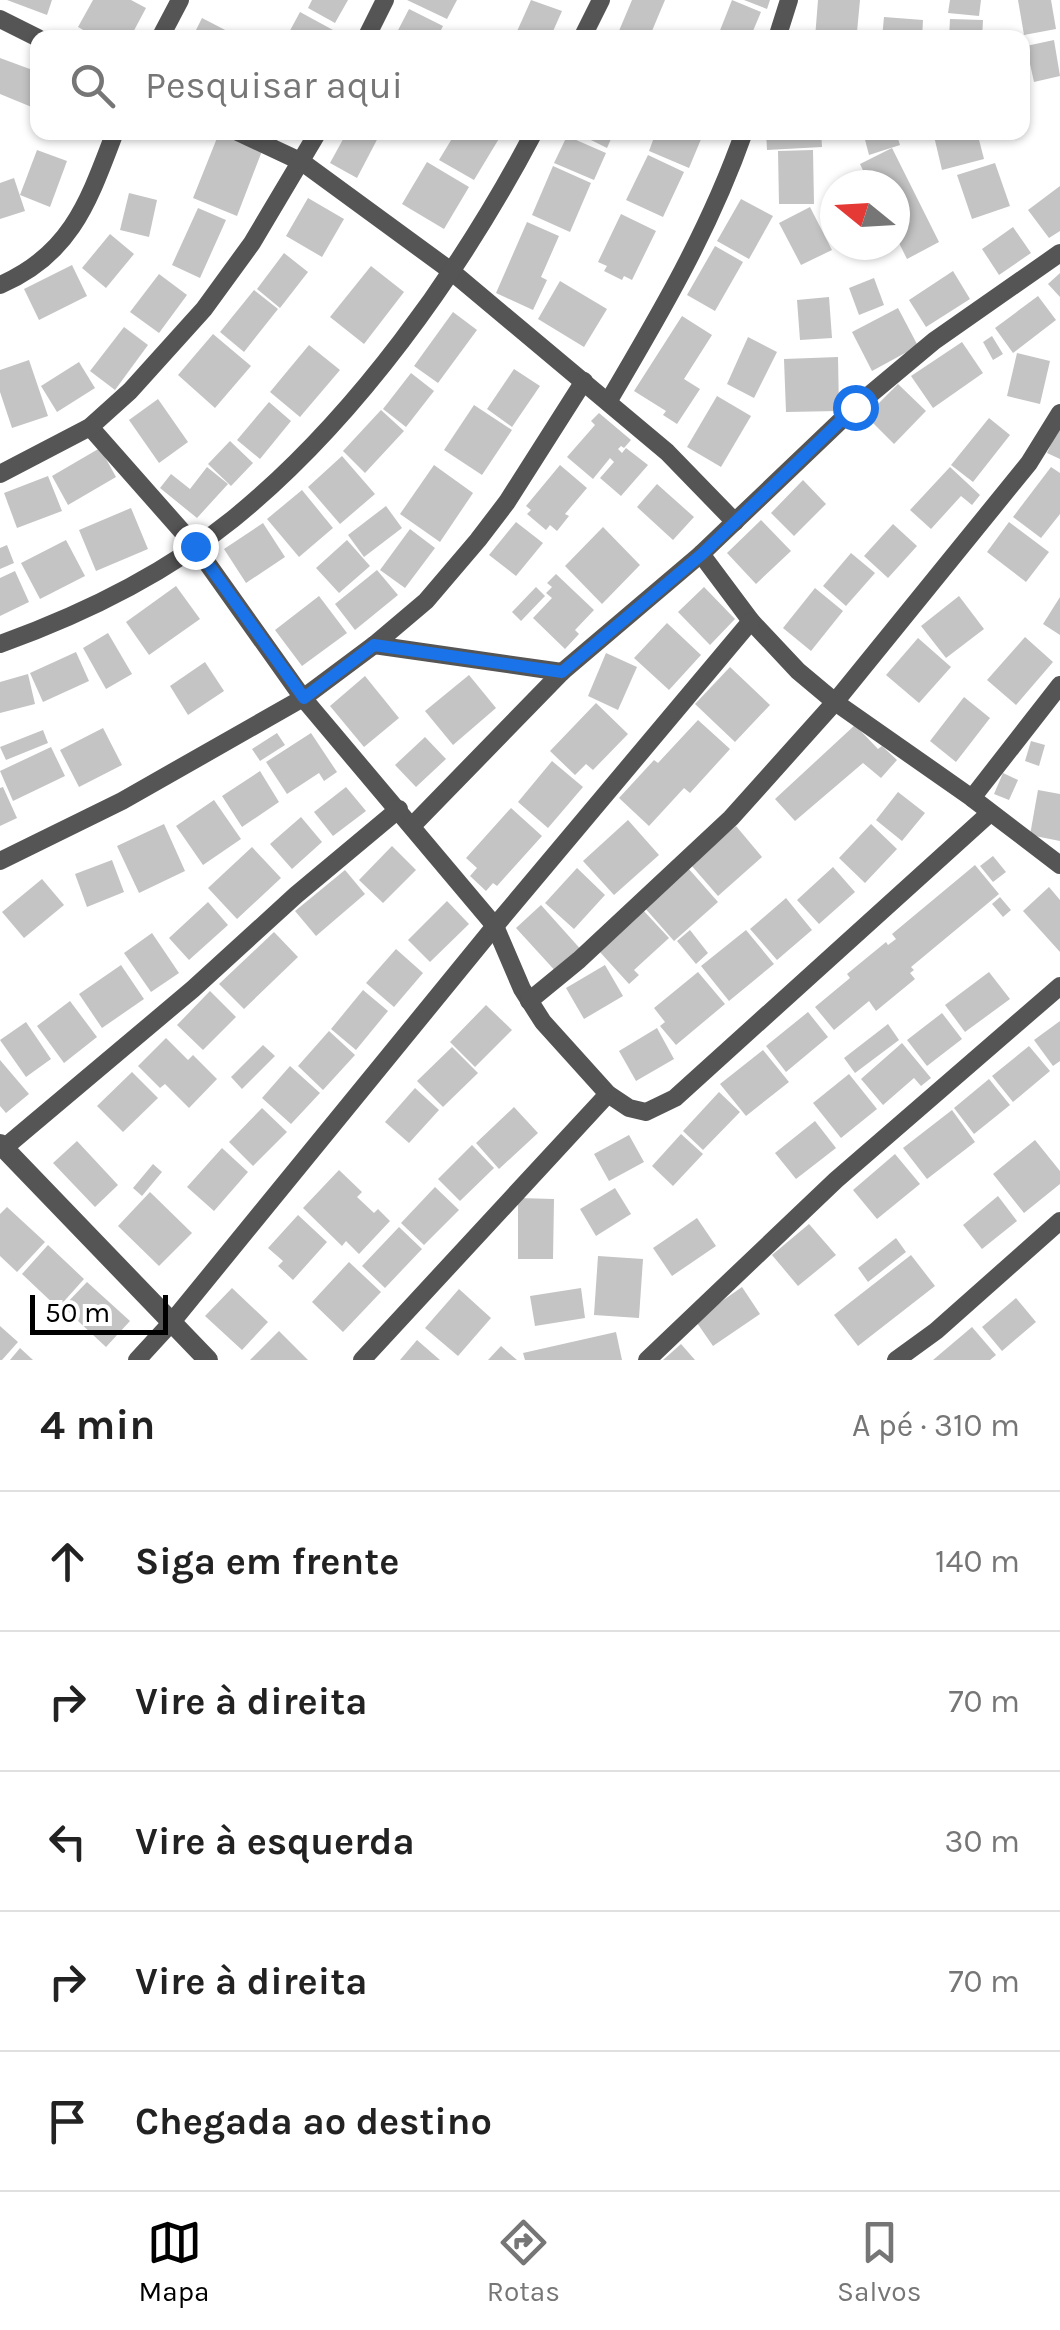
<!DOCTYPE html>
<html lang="pt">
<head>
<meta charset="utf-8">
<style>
	:root { --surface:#fff; --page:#f2f2f2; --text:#222; --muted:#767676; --line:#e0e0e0; --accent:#000 }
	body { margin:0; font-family:Karla,sans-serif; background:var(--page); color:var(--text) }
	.compass { position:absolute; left:820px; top:170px; width:90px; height:90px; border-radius:50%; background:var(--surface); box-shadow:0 2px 8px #0004; rotate:288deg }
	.scale { position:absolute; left:30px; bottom:25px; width:138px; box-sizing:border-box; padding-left:10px; border:5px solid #000; border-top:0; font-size:28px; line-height:35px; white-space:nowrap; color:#000; -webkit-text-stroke:8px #fff; paint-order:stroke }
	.stop { position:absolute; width:30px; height:30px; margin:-22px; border:8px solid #1a73e8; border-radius:50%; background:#fff }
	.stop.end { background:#1a73e8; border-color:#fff; box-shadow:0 2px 10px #0008 }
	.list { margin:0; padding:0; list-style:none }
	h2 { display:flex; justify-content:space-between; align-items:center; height:130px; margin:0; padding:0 40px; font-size:42px }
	h2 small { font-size:32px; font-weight:400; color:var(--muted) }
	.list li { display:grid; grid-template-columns:65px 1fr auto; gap:30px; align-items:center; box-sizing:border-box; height:140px; padding:0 40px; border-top:2px solid var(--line) }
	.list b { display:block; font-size:38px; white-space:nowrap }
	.list em { font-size:32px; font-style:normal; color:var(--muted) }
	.icon { flex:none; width:55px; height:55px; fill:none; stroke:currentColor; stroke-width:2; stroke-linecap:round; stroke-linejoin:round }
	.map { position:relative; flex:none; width:1060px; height:1360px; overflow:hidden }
	.search { position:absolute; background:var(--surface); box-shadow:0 2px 8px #0004; left:30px; right:30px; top:30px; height:110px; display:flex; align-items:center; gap:25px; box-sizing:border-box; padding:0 35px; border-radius:20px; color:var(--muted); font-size:38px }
	.sheet { height:830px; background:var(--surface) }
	nav { display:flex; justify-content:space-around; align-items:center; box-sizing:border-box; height:140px; border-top:2px solid var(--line); background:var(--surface); font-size:28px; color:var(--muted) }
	nav a { display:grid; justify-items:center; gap:5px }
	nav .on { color:var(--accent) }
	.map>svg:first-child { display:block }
	.building { fill:#c4c4c4 }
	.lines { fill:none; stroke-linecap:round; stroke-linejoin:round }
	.minor { stroke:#555; stroke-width:18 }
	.tertiary { stroke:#555; stroke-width:20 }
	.route { stroke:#1a73e8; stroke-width:12 }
</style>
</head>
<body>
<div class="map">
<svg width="1060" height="1360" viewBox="0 0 1060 1360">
	<rect width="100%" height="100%" fill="#fff"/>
	<g class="building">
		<polygon points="7,0 52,0 47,15"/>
		<polygon points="93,0 131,0 146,8 130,38 97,38 78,27"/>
		<polygon points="312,0 348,0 335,23 308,8"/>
		<polygon points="407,0 457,0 447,19"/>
		<polygon points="531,0 562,11 550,38 514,38"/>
		<polygon points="632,0 665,0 649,38 616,38"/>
		<polygon points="732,0 761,12 750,38 717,38"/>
		<polygon points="744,0 770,0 767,9"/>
		<polygon points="818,0 860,0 857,32 849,32 849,38 815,38"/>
		<polygon points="950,0 981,0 979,16 948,13"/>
		<polygon points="1018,0 1051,0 1056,29 1024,35"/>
		<polygon points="409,9 443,26 437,38 394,38"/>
		<polygon points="300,12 333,30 329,38 286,38"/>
		<polygon points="884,17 923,20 922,38 882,38"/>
		<polygon points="202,18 231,33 229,38 192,38"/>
		<polygon points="950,19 983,20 982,38 949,38"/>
		<polygon points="1054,40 1060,76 1034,82 1026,46"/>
		<polygon points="0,58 38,72 34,108 0,94"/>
		<polygon points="347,132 381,132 357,178 330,163"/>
		<polygon points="456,132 503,132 474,180 439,160"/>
		<polygon points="575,132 614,132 607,148"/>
		<polygon points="656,132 704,132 689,168 649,151"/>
		<polygon points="766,132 821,132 822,147 767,150"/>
		<polygon points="863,132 896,132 900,145 869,155"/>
		<polygon points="933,132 977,132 984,159 942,170"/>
		<polygon points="219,133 262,151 237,216 193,198"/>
		<polygon points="567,136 606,153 594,180 554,163"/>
		<polygon points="892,148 939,242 907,259 895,235 895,185 870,185 860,164"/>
		<polygon points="37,150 67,161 50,207 20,195"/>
		<polygon points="813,150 814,204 779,204 778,151"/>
		<polygon points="648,155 684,172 663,217 626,200"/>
		<polygon points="427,162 469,187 444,229 402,204"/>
		<polygon points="995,163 1010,206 972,219 957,175"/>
		<polygon points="553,166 591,183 570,232 532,215"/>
		<polygon points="14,178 25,211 0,219 0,183"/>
		<polygon points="1060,186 1060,231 1049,238 1028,210"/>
		<polygon points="129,193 157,200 149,237 120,230"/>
		<polygon points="308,198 344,219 322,257 286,236"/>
		<polygon points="741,199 773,216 749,259 717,241"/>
		<polygon points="810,207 832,250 801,265 779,223"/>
		<polygon points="198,208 226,220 200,278 172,265"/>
		<polygon points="621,214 656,231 632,280 624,276 622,280 604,271 607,266 598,262"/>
		<polygon points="527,222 559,236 541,277 547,280 533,310 496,293"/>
		<polygon points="1013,227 1031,253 999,275 982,249"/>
		<polygon points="110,234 134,254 106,288 82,268"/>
		<polygon points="715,246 743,262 715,311 687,295"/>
		<polygon points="284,253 308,272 280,308 257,289"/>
		<polygon points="72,265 87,296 39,320 24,289"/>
		<polygon points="371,266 404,292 364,344 330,317"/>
		<polygon points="953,271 970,299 926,327 909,300"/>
		<polygon points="1060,273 1060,297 1048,284"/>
		<polygon points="159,274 187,295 159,333 130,312"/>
		<polygon points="874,278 884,305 859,315 849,288"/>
		<polygon points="560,281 607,309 584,347 538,319"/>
		<polygon points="254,290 278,309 244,352 220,332"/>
		<polygon points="1038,296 1056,320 1013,353 995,328"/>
		<polygon points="829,297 832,338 800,340 797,300"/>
		<polygon points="898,308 918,346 872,371 852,332"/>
		<polygon points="453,312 477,330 438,383 414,366"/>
		<polygon points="682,316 712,335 684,379 700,389 677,424 663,415 666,411 634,391"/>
		<polygon points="124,327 148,345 115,390 90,371"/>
		<polygon points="213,334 251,366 215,408 178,375"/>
		<polygon points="992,336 1003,354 993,360 983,342"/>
		<polygon points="748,337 777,352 754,398 727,384"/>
		<polygon points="962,342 983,373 933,408 911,376"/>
		<polygon points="309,345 340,370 300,417 270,392"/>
		<polygon points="1017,353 1050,361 1040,404 1007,396"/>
		<polygon points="838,357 839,411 786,412 784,359"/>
		<polygon points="29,360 48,416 12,428 0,392 0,370"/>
		<polygon points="79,362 95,388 57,412 41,386"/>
		<polygon points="514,369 540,386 512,427 487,409"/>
		<polygon points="411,373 434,391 406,427 383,409"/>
		<polygon points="898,384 926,411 894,444 866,416"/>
		<polygon points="717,396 751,416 721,467 687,447"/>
		<polygon points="158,399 188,442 159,463 129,420"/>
		<polygon points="269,402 291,421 260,459 237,440"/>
		<polygon points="474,405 512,430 482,475 444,450"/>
		<polygon points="381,410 404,431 365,473 343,451"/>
		<polygon points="599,413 631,440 624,448 621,446 618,449 622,453 626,448 648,465 621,496 600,478 614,462 610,458 593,479 567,457 595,425 591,421"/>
		<polygon points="989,418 1010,435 973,482 951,465"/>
		<polygon points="1060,424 1060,459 1047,453"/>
		<polygon points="230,441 253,463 231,486 208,464"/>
		<polygon points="100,448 116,477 68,505 52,476"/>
		<polygon points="342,456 375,494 340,524 308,487"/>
		<polygon points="434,465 473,493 440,542 400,514"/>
		<polygon points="560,465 587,488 565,514 569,516 557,531 550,525 546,530 527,514 531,510 526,506"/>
		<polygon points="207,467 228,484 197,518 160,488 171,474 190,489"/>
		<polygon points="950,467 980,495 972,505 961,496 931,529 910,510"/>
		<polygon points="1051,467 1060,473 1060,514 1041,538 1013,517"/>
		<polygon points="48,476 62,511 17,528 4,493"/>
		<polygon points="803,480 826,504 794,536 771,513"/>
		<polygon points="657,484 694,517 673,540 637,507"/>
		<polygon points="302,490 333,528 299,557 267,519"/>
		<polygon points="386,506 402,528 364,557 348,535"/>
		<polygon points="131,508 148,549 96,571 79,530"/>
		<polygon points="761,520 791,551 756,584 727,553"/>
		<polygon points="516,522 543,543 516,576 489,555"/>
		<polygon points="1009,522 1049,552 1026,582 987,552"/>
		<polygon points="263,523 285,557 246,583 224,549"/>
		<polygon points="893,524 917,546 888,578 864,556"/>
		<polygon points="603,527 640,565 602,604 565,566"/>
		<polygon points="410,529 435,548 405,588 380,570"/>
		<polygon points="66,540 85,576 40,599 21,563"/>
		<polygon points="347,540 370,566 339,593 316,568"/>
		<polygon points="7,545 14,563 0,569 0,548"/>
		<polygon points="851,553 875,573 846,606 823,586"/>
		<polygon points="377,570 398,595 355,630 335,604"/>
		<polygon points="15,571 29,602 0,616 0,578"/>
		<polygon points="556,574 594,610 575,630 579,634 565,649 533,618 552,598 546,593 552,587 547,583"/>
		<polygon points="176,586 200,619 149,655 126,622"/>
		<polygon points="536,587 545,596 521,621 512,612"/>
		<polygon points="704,587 735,619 710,645 678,612"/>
		<polygon points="815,588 843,611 811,651 783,628"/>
		<polygon points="319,596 347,633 302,666 275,630"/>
		<polygon points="959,596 984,629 946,658 921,626"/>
		<polygon points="1060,597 1060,635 1043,624"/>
		<polygon points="667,623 701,655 669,690 634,658"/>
		<polygon points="108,633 132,674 106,689 83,648"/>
		<polygon points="1025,637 1053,662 1016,705 987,680"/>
		<polygon points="918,638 951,667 919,703 886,675"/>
		<polygon points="76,652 89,681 43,702 30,673"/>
		<polygon points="606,653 637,667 618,710 588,696"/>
		<polygon points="205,662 224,691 188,715 170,686"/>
		<polygon points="730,667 770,705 735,742 695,704"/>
		<polygon points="28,674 35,704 0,713 0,682"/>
		<polygon points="469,675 496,708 453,745 425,711"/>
		<polygon points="365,676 399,718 364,747 330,706"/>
		<polygon points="964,697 990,718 956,762 930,741"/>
		<polygon points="596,703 628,734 593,770 586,764 575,775 550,751"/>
		<polygon points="698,720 730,749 690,793 684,788 649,826 619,798 654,760 658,763"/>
		<polygon points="855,725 878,749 882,746 897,760 881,778 863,763 795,821 775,799"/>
		<polygon points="103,728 122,765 79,787 60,750"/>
		<polygon points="43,730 48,743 6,760 0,747"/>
		<polygon points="277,733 285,745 260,761 252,749"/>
		<polygon points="311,733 337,772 324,781 319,773 287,794 266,762"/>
		<polygon points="425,737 446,759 416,787 395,765"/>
		<polygon points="1031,741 1045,745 1039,766 1025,761"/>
		<polygon points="51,747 65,776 13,801 0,771"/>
		<polygon points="552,761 583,787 548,828 518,802"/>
		<polygon points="260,771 279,802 242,827 222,796"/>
		<polygon points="1003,773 1018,780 1009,800 994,794"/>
		<polygon points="3,787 17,818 0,826 0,788"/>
		<polygon points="346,787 366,811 333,836 314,812"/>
		<polygon points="1038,790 1060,794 1060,841 1030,835"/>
		<polygon points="898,792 925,813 902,841 876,820"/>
		<polygon points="214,800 241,839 203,865 176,826"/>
		<polygon points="511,808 542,836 497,886 493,883 486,891 470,876 477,868 466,858"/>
		<polygon points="301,817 322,842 292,869 270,844"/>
		<polygon points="628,820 659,855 614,895 583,861"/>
		<polygon points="164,824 185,871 139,893 117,846"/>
		<polygon points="871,824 897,849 865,883 839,858"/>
		<polygon points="736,826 762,857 718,896 691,865"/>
		<polygon points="392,846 416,870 383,903 359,880"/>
		<polygon points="252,847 281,878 237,919 208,888"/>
		<polygon points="993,856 1006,872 993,882 980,866"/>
		<polygon points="112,860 124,892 87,907 75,874"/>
		<polygon points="975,865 999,894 911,967 914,970 910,973 915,979 876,1011 869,1001 834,1030 815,1007 850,978 847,974 886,942 888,945 896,939 892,934"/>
		<polygon points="833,867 855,892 819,924 797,900"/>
		<polygon points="577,868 605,895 574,929 545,903"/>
		<polygon points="688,868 718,902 674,941 644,907"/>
		<polygon points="345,870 365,894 316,936 295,911"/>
		<polygon points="42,879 64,905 24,938 2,912"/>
		<polygon points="1049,887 1060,900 1060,952 1023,911"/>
		<polygon points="1000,897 1011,910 1003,917 992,904"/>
		<polygon points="786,898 812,930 777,960 750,929"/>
		<polygon points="447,901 469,924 430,962 408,940"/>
		<polygon points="208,902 228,925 189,960 169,938"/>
		<polygon points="541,905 584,953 559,975 516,928"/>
		<polygon points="642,909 669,938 634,970 639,975 629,984 599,951"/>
		<polygon points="690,930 708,953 696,964 677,941"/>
		<polygon points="746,930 774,964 729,1001 701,966"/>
		<polygon points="274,932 298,957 244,1009 219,984"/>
		<polygon points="152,933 179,973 151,992 124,953"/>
		<polygon points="396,949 423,973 394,1007 366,983"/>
		<polygon points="121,965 144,999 102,1028 79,994"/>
		<polygon points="605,965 623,996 584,1019 566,988"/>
		<polygon points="698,972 725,1004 676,1045 660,1026 665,1022 654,1008"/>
		<polygon points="989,972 1010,999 965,1032 945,1005"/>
		<polygon points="363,990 388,1011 356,1050 331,1029"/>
		<polygon points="210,991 236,1017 203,1050 177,1025"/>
		<polygon points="70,1001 97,1037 64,1063 37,1026"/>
		<polygon points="486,1005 512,1030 475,1067 450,1042"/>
		<polygon points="808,1012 828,1037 786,1072 766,1046"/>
		<polygon points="942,1013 962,1039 927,1066 907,1040"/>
		<polygon points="1060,1021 1060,1061 1053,1066 1034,1040"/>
		<polygon points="26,1022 51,1059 26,1077 0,1040"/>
		<polygon points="888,1024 899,1040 855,1073 844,1058"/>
		<polygon points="657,1028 674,1059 636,1081 619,1051"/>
		<polygon points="329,1031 355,1055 323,1090 298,1066"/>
		<polygon points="166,1038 188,1060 193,1055 217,1079 189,1108 165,1084 160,1088 138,1066"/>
		<polygon points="902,1043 931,1078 921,1086 914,1078 883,1105 861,1079"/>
		<polygon points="263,1045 275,1056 242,1089 231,1077"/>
		<polygon points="1029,1046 1050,1071 1013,1102 992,1076"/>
		<polygon points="452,1047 478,1073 443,1107 417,1081"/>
		<polygon points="763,1050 789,1082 746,1116 720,1084"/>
		<polygon points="0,1060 29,1094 6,1113 0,1106"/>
		<polygon points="290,1066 320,1093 291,1124 262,1098"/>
		<polygon points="132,1072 158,1098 123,1132 97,1106"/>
		<polygon points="849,1074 877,1109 841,1138 813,1103"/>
		<polygon points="989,1079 1010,1105 974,1134 954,1108"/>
		<polygon points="415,1088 439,1110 409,1143 385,1122"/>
		<polygon points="719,1092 740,1112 703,1150 683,1131"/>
		<polygon points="514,1107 538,1133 499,1169 476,1143"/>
		<polygon points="262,1108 287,1132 253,1166 229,1142"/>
		<polygon points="952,1110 975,1142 927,1179 903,1148"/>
		<polygon points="815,1121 836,1148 796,1179 775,1153"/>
		<polygon points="681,1134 703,1154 673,1186 652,1166"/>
		<polygon points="629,1135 644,1162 609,1181 594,1154"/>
		<polygon points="1035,1140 1060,1171 1060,1184 1024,1213 993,1174"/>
		<polygon points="77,1141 118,1185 95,1207 53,1163"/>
		<polygon points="472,1145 494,1168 460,1201 438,1179"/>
		<polygon points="222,1148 248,1172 214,1211 187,1187"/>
		<polygon points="895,1154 920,1184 877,1219 853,1190"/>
		<polygon points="153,1164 162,1172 142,1196 133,1188"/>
		<polygon points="339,1170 362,1192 357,1197 374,1213 378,1209 390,1221 359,1254 346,1241 342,1246 303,1208"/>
		<polygon points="435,1187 459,1210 424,1245 401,1223"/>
		<polygon points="615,1188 631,1214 596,1236 580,1209"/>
		<polygon points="150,1192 192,1233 159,1266 118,1226"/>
		<polygon points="998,1196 1017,1221 982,1249 963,1225"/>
		<polygon points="518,1198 554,1199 553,1259 518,1259"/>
		<polygon points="7,1207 45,1242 17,1272 0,1256 0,1214"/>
		<polygon points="298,1215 327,1242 293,1280 278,1266 283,1261 268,1248"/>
		<polygon points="697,1218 716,1246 672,1276 653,1248"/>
		<polygon points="809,1224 836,1255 798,1286 772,1255"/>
		<polygon points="399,1227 422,1249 385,1288 362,1266"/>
		<polygon points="896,1238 906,1252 868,1282 858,1268"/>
		<polygon points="48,1245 84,1279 58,1308 22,1274"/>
		<polygon points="911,1255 935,1286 858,1346 834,1315"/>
		<polygon points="598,1256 643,1259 639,1318 594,1315"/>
		<polygon points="349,1262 381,1292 343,1332 312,1302"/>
		<polygon points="87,1282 130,1321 106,1347 63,1307"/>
		<polygon points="742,1287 760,1314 713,1346 695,1320"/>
		<polygon points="232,1288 268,1322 242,1350 205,1316"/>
		<polygon points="581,1288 585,1318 535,1326 530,1296"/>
		<polygon points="459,1289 491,1318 458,1356 425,1328"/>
		<polygon points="1016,1298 1036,1322 1002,1351 982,1327"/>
		<polygon points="0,1326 18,1342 2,1360 0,1360"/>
		<polygon points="972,1327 996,1355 990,1360 933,1360"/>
		<polygon points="279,1331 308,1360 250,1360"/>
		<polygon points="616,1332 622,1360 525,1360 523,1353"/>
		<polygon points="417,1340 440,1360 400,1360"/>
		<polygon points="681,1344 695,1360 663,1360"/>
		<polygon points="501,1346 517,1360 488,1360"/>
		<polygon points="20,1348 33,1360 10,1360"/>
	</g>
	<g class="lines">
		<g class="minor">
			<polyline points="0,19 38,38"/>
			<polyline points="160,38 180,0"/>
			<polyline points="366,38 385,0"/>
			<polyline points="582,38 601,0"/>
			<polyline points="777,38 789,0"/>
			<polyline points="238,132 302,162 451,271 667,452 735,522"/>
			<path d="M 0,285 C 72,254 89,200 115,132"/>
			<path d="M 608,402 C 660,314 710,229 744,132"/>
			<polyline points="90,427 195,546 303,698 495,926 522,989 543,1022 608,1094 629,1108 646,1112 675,1098 990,813"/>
			<polyline points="0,474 90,427 130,391 204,309 252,243 318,132"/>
			<polyline points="701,554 751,621 798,671 835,702 972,798 1060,865"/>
			<path d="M 0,644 C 81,615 165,574 233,519 C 355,420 461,271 534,132"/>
			<polyline points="374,645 562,672"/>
			<polyline points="972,798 1060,685"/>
			<polyline points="412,826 562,672 701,554 855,407 934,341 1060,253"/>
			<polyline points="0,861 122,801 303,698 374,645 426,601 478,540 507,502 584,381"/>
			<polyline points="529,1001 579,960 731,818 835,702 1029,463 1060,413"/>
			<polyline points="4,1148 193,989 296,895 399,809"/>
			<polyline points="137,1360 171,1323 495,926 751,621"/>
			<polyline points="362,1360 608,1094"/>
			<polyline points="647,1360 836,1180 1060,986"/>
			<polyline points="896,1360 936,1331 1060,1221"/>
		</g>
		<polyline class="tertiary" points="0,1144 208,1360"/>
	</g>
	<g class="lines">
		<polyline class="route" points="195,546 304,698 374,645 562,672 702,554 855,407"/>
	</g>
</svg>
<svg class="compass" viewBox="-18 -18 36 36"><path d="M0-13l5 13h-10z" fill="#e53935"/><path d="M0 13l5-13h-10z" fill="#767676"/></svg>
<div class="scale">50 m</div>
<div class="stop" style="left:855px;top:407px"></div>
<div class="stop end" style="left:195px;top:546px"></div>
<div class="search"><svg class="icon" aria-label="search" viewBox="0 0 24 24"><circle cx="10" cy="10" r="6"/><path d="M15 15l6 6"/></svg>Pesquisar aqui</div>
</div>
<section class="sheet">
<h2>4 min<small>A pé · 310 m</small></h2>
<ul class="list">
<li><svg class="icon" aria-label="ahead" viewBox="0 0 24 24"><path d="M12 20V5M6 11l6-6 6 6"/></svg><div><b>Siga em frente</b></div><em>140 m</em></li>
<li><svg class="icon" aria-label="right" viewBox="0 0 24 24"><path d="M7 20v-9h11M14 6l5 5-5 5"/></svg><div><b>Vire à direita</b></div><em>70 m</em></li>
<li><svg class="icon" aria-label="left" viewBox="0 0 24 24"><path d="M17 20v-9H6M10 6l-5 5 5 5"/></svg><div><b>Vire à esquerda</b></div><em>30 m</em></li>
<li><svg class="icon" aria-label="right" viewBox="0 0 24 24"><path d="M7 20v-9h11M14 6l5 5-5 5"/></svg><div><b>Vire à direita</b></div><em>70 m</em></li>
<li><svg class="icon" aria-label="arrive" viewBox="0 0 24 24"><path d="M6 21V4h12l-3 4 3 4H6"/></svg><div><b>Chegada ao destino</b></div></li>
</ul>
</section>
<nav>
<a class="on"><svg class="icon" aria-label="map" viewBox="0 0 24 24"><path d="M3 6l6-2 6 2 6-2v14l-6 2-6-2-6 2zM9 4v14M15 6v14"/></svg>Mapa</a>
<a><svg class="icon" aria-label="directions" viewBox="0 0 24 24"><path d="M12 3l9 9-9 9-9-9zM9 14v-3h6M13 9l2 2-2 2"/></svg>Rotas</a>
<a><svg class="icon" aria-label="saved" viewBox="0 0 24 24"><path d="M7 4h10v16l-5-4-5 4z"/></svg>Salvos</a>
</nav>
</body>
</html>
